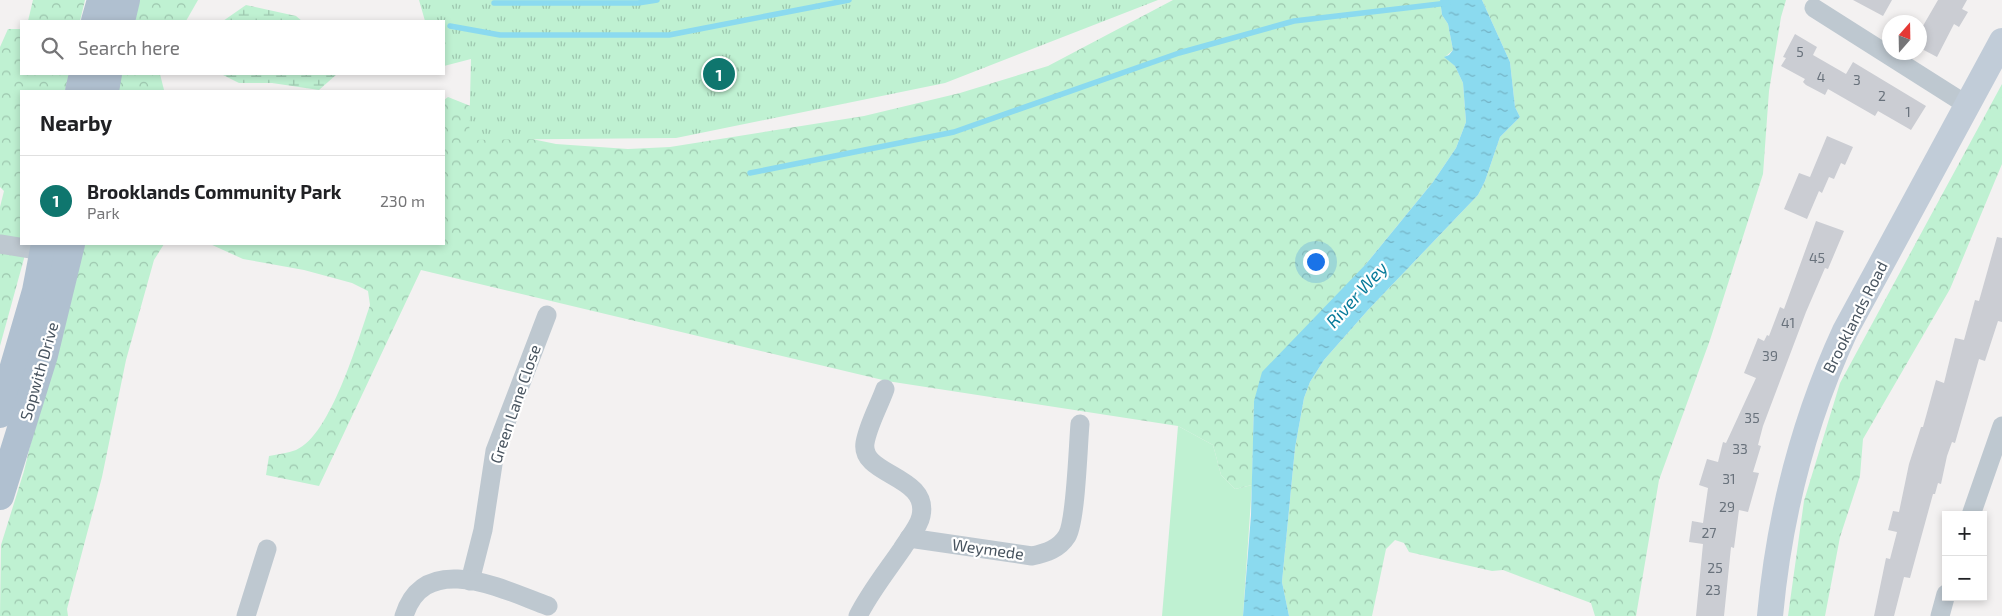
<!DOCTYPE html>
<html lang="en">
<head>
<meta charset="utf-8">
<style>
	:root { --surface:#fff; --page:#f2f2f2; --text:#202124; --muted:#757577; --line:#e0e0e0; --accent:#0f766e }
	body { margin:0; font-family:"Exo 2",sans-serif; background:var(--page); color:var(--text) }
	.controls { position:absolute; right:15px; bottom:15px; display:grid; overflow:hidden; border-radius:0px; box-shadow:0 2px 8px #0003 }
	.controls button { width:45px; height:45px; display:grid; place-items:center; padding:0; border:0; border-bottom:1px solid var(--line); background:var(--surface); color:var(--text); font:25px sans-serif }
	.compass { position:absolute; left:1882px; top:15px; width:45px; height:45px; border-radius:50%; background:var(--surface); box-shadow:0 2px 8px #0003; rotate:20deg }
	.you { position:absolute; left:1315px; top:261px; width:18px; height:18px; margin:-12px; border:4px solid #fff; border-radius:50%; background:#1a73e8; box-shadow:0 0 0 8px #1a73e833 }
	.badge { display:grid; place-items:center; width:32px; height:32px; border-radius:50%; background:var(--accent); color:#fff; font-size:16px; font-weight:700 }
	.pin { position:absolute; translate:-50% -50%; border:2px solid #fff; box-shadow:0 1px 5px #0006 }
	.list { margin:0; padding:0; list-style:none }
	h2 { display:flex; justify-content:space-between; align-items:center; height:65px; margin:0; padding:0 20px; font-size:21px }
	h2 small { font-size:16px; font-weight:400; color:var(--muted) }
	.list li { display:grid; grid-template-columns:32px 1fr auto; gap:15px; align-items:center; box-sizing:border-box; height:90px; padding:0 20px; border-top:1px solid var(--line) }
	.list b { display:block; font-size:19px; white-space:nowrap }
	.list p { margin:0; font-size:16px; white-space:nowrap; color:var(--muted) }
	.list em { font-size:16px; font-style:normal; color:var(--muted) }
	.icon { flex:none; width:28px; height:28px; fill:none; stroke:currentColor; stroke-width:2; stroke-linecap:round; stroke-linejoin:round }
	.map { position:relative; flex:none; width:2002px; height:616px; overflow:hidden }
	.search { position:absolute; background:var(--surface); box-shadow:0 2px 8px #0003; left:20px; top:20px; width:425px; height:55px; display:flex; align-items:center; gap:12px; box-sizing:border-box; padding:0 18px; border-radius:0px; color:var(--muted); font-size:19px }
	.panel { position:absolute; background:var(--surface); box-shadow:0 2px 8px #0003; left:20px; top:90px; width:425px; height:155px; border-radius:0px }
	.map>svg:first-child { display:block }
	.grass { fill:#bff1d2 }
	.forest { fill:url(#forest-crowns) }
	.wetland { fill:url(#wetland-marsh) }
	.park { fill:url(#park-tufts) }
	.water { fill:url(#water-ripples) }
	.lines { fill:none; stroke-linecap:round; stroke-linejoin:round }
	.stream { stroke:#8bdaef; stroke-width:5.5 }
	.building { fill:#cbcdd3 }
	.minor { stroke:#bec8d0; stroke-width:19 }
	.secondary { stroke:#c1ccd8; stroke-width:26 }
	.primary { stroke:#b0c0d0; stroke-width:28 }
	.labels { text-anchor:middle; stroke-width:4.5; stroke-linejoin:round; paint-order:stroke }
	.number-label { font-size:14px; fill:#69727c }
	.street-label { font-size:16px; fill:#48545f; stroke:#fff }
	.water-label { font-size:18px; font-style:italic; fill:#097b9a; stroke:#fff }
</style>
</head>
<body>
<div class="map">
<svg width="2002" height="616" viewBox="0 0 2002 616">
	<defs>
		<pattern id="forest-crowns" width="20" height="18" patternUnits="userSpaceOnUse" patternTransform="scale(1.25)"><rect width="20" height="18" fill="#bff1d2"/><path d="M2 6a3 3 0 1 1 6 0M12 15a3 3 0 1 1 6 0" fill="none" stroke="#9dc6ae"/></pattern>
		<pattern id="wetland-marsh" width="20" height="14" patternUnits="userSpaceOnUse" patternTransform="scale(1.25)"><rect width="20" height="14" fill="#bff1d2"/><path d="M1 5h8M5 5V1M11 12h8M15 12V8" fill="none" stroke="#9dc6ae"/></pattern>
		<pattern id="park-tufts" width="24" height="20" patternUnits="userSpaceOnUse" patternTransform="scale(1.25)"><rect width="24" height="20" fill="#bff1d2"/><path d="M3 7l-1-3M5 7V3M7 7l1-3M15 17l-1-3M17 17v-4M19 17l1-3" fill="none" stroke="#9dc6ae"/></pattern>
		<pattern id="water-ripples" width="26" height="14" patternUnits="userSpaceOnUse" patternTransform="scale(1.25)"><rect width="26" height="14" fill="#8bdaef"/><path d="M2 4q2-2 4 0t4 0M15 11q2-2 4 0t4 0" fill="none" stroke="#74b3c5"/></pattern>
	</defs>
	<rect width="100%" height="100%" fill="#f3f1f1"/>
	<polygon class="grass" points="1178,426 1213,445 1221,475 1235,489 1252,485 1243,616 1162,616"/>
	<g class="forest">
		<polygon points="33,0 85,0 80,21 28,21"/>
		<polygon points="134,0 198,0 186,21 128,21"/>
		<path d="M 1173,0 L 1440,0 L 1442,15 L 1448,24 L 1453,50 L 1445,57 L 1455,66 L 1463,83 L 1466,122 L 1456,148 L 1433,182 L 1254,401 L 1252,485 L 1235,489 L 1221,475 L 1213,445 L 1178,426 L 887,381 L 421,270 L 319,486 L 266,475 L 269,456 C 278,454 288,453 296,450 C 331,435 358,340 370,305 L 368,291 L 352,283 L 304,270 L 243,259 L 210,244 L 444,244 L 444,100 L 448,97 L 478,109 L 503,133 L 556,144 L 628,149 L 670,147 L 864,116 L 960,93 L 1048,66 Z"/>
		<polygon points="1482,0 1786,0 1781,17 1769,91 1763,174 1710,340 1659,480 1636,616 1595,616 1591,603 1503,570 1492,571 1409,552 1404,543 1395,540 1386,549 1372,616 1289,616 1282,582 1295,448 1304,398 1310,382 1324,360 1368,310 1478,195 1485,181 1500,137 1520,117 1515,107 1510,62"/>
		<polygon points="8,29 21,29 21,74 69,74 65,91 21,91 21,244 28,244 0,346 0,207 4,191 0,187 0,47"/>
		<polygon points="116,74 160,74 164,90 168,91 112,91"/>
		<polygon points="2002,84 2002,164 1950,289 1863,439 1860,476 1840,537 1825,616 1788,616 1804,501 1840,383"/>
		<polygon points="79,244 164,244 154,260 126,360 102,477 67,609 68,616 0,616 1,545 24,471"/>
	</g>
	<g class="wetland">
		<polygon points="246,5 296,16 302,21 223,21"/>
		<polygon points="221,74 337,74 319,90 272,83 239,83"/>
	</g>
	<polygon class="park" points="419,0 1158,0 945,83 676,138 469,140 471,59 444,66 444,21 425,21"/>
	<polygon class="water" points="1440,0 1482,0 1510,62 1515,107 1520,117 1500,137 1485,181 1478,195 1368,310 1324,360 1310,382 1304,398 1295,448 1282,582 1289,616 1243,616 1251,515 1254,401 1262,372 1366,264 1433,182 1456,148 1466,122 1463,83 1455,66 1444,57 1449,55 1453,50 1448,24 1442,15"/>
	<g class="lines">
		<g class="stream">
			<polyline points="494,3 638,3 657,0"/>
			<polyline points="450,26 500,35 669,35 849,0"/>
			<polyline points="750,173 954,132 1179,53 1294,21 1448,3"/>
		</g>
	</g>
	<g class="building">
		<polygon points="1853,0 1892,0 1883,16"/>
		<polygon points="1938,0 1967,0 1962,9 1968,12 1959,27 1954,24 1937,57 1920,48 1920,31"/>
		<polygon points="1795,34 1817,47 1813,55 1846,74 1853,62 1926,106 1911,130 1878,111 1875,116 1828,89 1825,95 1806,85 1803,82 1805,79 1781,66 1786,58 1783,57"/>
		<polygon points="1827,136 1853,147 1845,165 1841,163 1834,179 1829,177 1822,193 1819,191 1807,219 1784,209 1799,173 1810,177"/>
		<polygon points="1816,221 1844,231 1828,269 1825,268 1806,312 1763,426 1758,445 1761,446 1753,472 1759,473 1748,512 1739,510 1734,548 1731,547 1724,616 1696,616 1703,544 1689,542 1692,521 1703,523 1708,488 1699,485 1707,459 1718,462 1723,442 1726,443 1756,378 1744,373 1758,338 1764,341 1767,335 1769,336 1780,307 1784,309"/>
		<polygon points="1997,237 2002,238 2002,322 1998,321 1985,361 1979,359 1955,443 1952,442 1947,456 1941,484 1938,483 1935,494 1933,494 1910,578 1904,577 1894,616 1874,616 1886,558 1890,559 1897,532 1888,530 1893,511 1899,512 1909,464 1921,427 1923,427 1936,380 1944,383 1955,338 1964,340 1975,300 1979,301"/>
	</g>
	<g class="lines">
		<g class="minor">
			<polyline points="1814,8 1967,105"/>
			<polyline points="0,244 43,251"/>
			<polyline points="1971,515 2002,426"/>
			<path d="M 909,538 L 1032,556 C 1046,553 1059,549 1067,536 C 1076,521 1078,445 1080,424"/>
			<polyline points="470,581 483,530 495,451 547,315"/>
			<polyline points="246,616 267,549"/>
			<path d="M 404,616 C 425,549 504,590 548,606"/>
			<path d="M 858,616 C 870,592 887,571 902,549 C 908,539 919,527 921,516 C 930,475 860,476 865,443 C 868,425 879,406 885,389"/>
			<polyline points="1940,616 1946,594"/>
		</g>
		<path class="secondary" d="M 1770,616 C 1779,518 1804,420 1845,331 L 2002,41"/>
		<g class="primary">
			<polyline points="95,21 101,0"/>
			<polyline points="121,21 126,0"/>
			<polyline points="79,91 83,74"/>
			<polyline points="105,91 108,74"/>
			<polyline points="0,414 36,291 45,244"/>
			<polyline points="0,496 44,355 71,244"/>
		</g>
	</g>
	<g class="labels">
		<g class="number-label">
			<text x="1800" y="57">5</text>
			<text x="1821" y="82">4</text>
			<text x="1857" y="85">3</text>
			<text x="1882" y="101">2</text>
			<text x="1908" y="117">1</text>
			<text x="1817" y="263">45</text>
			<text x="1788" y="328">41</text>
			<text x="1770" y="361">39</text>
			<text x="1752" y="423">35</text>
			<text x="1740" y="454">33</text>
			<text x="1729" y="484">31</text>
			<text x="1727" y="512">29</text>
			<text x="1709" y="538">27</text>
			<text x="1715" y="573">25</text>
			<text x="1713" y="595">23</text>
		</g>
		<g class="street-label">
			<text transform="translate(1855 317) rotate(-63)" y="6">Brooklands Road</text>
			<text transform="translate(39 371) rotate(-74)" y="6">Sopwith Drive</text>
			<text transform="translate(515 404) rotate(-71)" y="6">Green Lane Close</text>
			<text transform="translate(988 549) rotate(8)" y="6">Weymede</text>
		</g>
		<g class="water-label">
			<text transform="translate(1357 295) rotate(-48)" y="6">River Wey</text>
		</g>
	</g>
</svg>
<div class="controls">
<button>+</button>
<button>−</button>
</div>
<svg class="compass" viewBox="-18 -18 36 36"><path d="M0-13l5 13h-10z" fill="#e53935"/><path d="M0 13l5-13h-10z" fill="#757577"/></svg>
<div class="you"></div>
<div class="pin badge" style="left:719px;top:74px">1</div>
<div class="search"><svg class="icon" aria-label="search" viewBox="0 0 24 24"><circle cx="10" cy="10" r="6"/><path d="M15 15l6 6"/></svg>Search here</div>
<section class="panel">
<h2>Nearby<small></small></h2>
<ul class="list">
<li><span class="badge">1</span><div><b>Brooklands Community Park</b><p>Park</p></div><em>230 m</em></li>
</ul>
</section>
</div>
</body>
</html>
